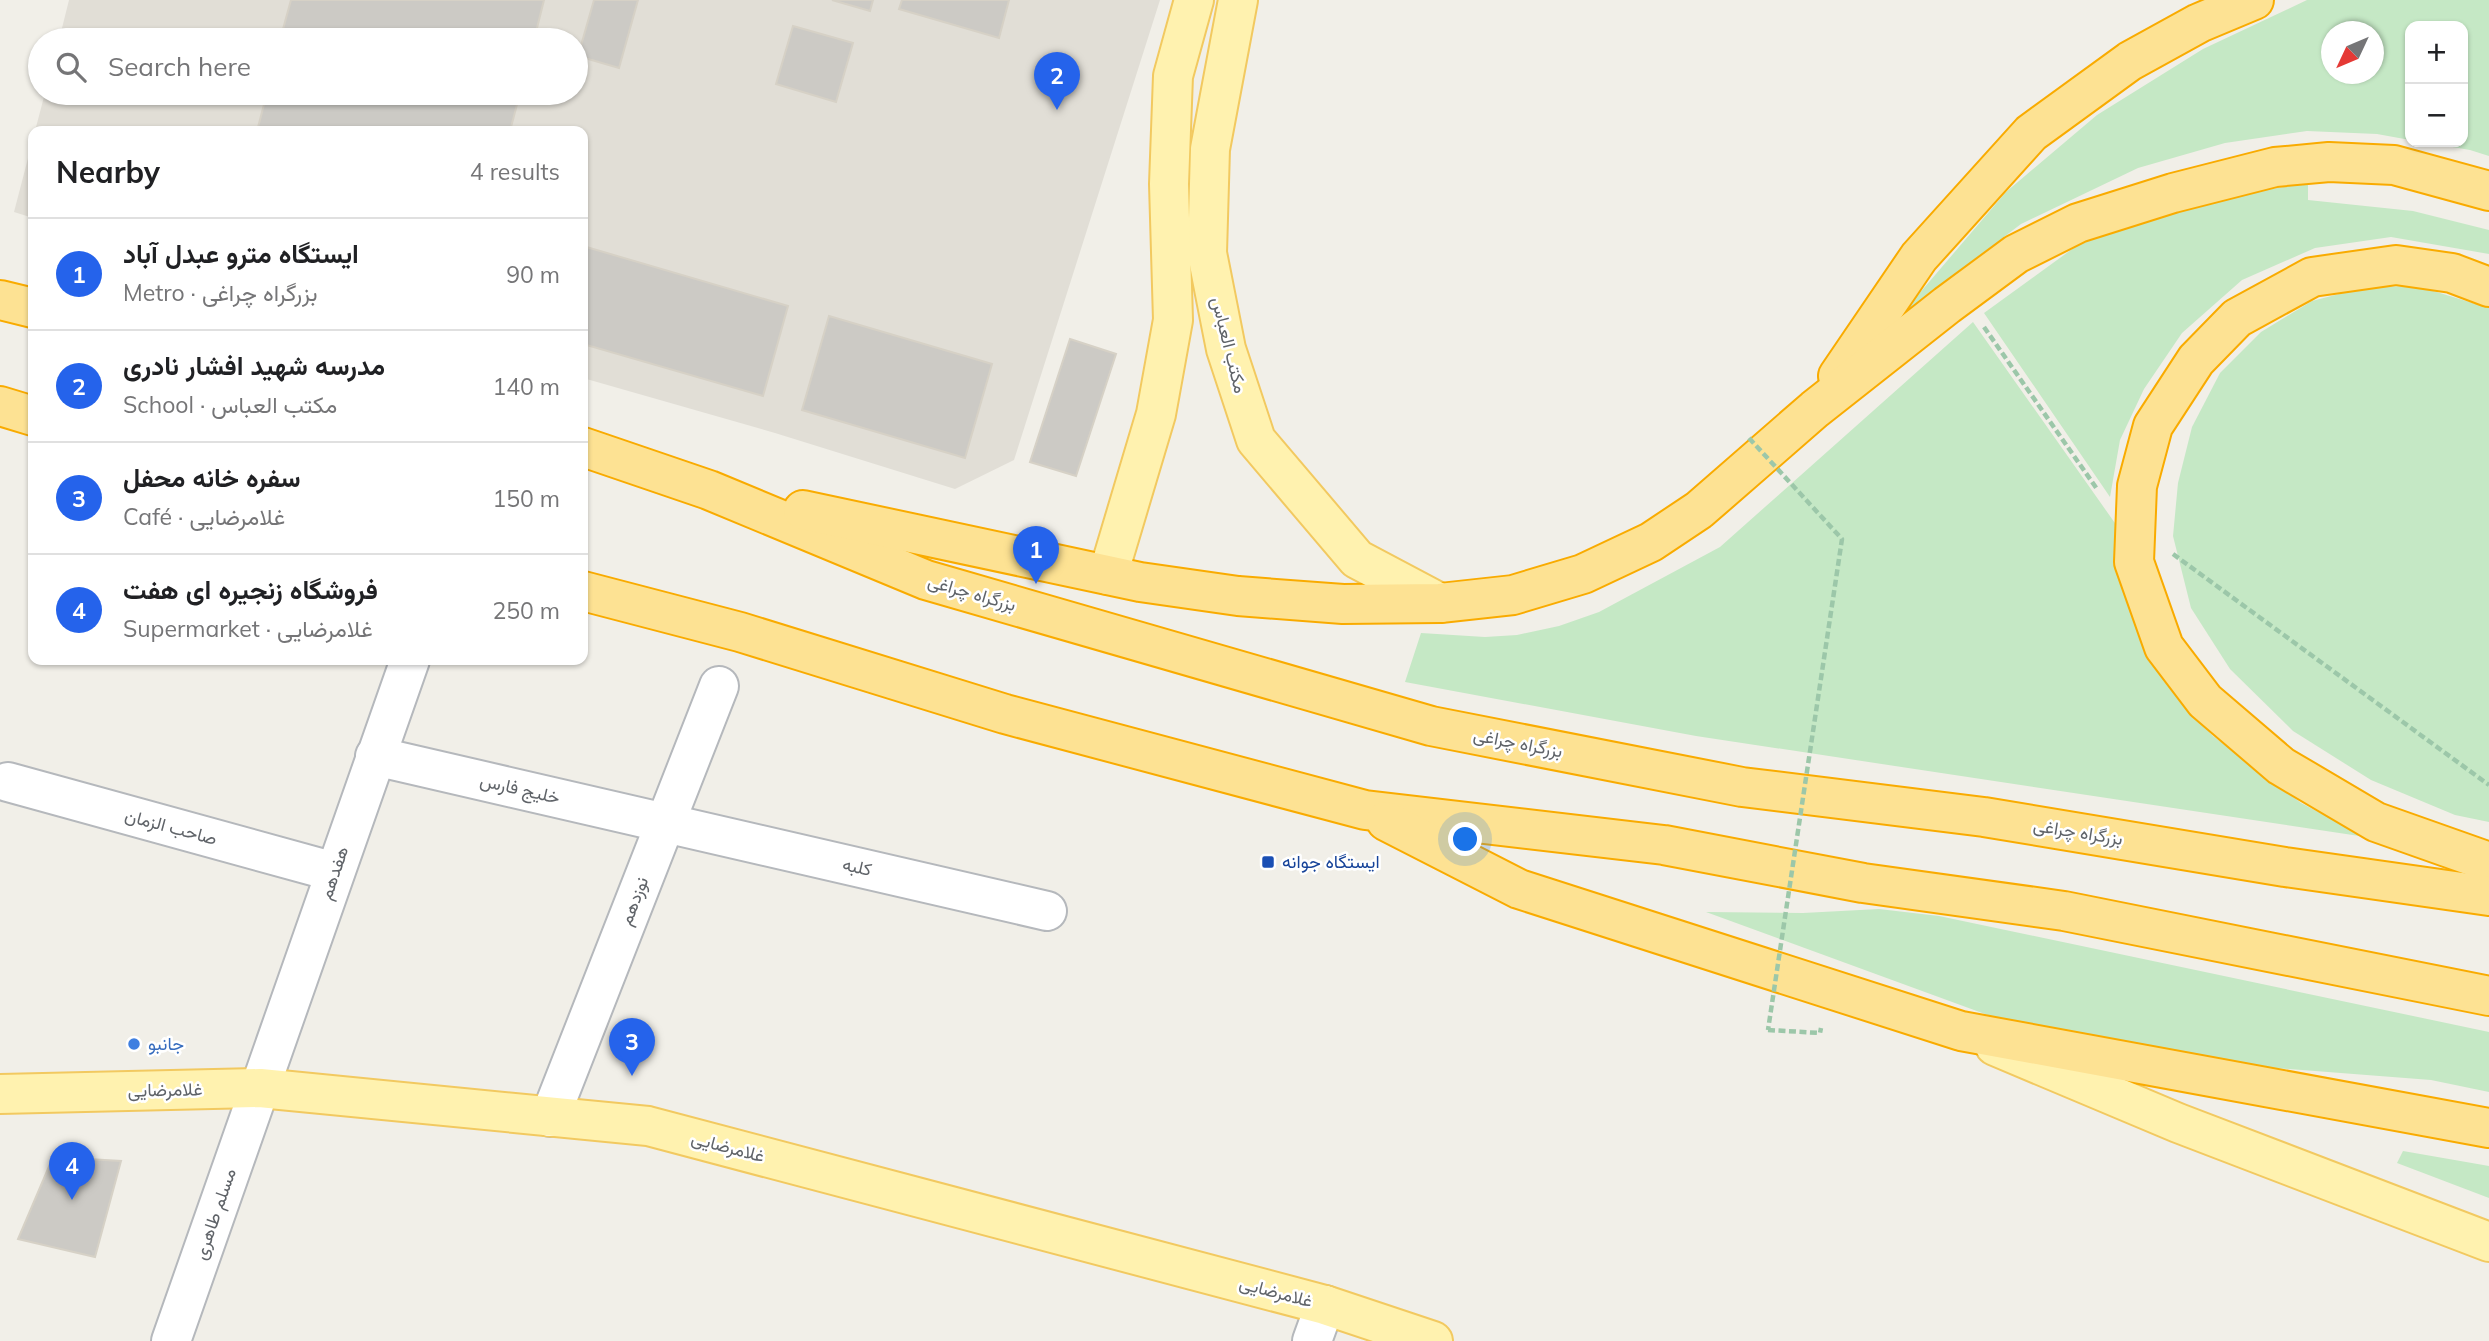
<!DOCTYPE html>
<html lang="en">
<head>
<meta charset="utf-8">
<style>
	:root { --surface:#fff; --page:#f6f6f6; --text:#202124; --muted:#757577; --line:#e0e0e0; --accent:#2563eb }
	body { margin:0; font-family:Mulish,Vazirmatn,sans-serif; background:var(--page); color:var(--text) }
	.controls { position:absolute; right:21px; top:21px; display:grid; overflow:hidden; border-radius:14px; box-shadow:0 2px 5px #0004 }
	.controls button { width:63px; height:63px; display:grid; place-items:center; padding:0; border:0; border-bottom:2px solid var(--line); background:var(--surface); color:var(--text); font:35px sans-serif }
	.compass { position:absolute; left:2321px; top:21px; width:63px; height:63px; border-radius:50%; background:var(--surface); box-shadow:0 2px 5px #0004; rotate:226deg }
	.you { position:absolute; left:1466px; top:840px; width:24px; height:24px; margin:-18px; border:5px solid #fff; border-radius:50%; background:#1a73e8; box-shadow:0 0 0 10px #1a73e833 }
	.badge { display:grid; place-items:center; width:46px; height:46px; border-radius:50%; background:var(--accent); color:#fff; font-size:23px; font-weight:700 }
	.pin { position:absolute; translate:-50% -58px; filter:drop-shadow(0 2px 4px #0008) }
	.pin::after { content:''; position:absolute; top:37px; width:24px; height:21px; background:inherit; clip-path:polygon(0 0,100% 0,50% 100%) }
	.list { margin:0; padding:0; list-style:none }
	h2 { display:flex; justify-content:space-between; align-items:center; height:91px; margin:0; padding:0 28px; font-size:30px }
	h2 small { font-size:23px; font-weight:400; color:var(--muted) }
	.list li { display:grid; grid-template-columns:46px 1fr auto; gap:21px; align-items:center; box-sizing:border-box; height:112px; padding:0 28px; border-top:2px solid var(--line) }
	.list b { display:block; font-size:26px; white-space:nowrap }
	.list p { margin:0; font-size:23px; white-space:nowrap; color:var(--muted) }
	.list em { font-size:23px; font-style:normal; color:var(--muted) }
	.icon { flex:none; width:38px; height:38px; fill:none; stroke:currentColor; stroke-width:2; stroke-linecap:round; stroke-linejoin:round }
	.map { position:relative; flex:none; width:2489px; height:1341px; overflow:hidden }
	.search { position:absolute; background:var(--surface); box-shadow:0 2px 5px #0004; left:28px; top:28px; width:560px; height:77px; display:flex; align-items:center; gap:18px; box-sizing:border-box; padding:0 24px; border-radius:38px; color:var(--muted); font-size:26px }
	.panel { position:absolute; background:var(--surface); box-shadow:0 2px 5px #0004; left:28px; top:126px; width:560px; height:539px; border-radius:14px }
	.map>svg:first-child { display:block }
	.education { fill:#e1ded6 }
	.green { fill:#c5e8c5; fill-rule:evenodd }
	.building { fill:#cccac5; stroke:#d6d1c6; stroke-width:2 }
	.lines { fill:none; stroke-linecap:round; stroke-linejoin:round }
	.minor-casing { stroke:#b5b8bc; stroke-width:42 }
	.major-casing { stroke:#f2c960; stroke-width:42 }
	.highway-casing { stroke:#f9ab00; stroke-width:42 }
	.path { stroke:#9cc7a9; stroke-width:4.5; stroke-dasharray:7 3.5; stroke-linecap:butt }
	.minor { stroke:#fff; stroke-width:38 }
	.major { stroke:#fff2af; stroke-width:38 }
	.highway { stroke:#fde293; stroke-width:38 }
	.path-bridge { stroke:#9cc7a9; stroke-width:4.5; stroke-dasharray:7 3.5; stroke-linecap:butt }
	.transit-dot { fill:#1a4fb4; stroke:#fff; stroke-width:2.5 }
	.shop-dot { fill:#3f7fe0; stroke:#fff; stroke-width:2.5 }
	.labels { text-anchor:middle; stroke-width:5; stroke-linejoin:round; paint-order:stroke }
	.street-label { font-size:18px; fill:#5f6368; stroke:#fff }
	.transit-label { font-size:18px; fill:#164399; stroke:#fff; text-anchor:start }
	.shop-label { font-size:18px; fill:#366cbe; stroke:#fff; text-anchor:start }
</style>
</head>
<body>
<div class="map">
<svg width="2489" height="1341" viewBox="0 0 2489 1341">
	<rect width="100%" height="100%" fill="#f1efe8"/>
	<g class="education">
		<polygon points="69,0 1160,0 1014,460 955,489 775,433 583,378 583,131 35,131 45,93 576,93 576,40 59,40"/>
		<polygon points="33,139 33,218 14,212"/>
	</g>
	<g class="green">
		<path d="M 2307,0 L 2489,0 L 2489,156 L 2470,150 L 2423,142 L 2463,142 L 2463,26 L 2410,26 L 2410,140 L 2377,134 L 2307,131 L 2225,143 L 2138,168 L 2021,224 L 1900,316 L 2006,192 L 2097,115 L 2203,49 ZM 2332,32 L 2374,32 L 2374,74 L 2332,74 Z"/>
		<polygon points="2308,183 2308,200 2413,211 2489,230 2489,254 2391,237 2315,248 2242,280 2182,333 2144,389 2120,440 2110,497 1984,313 2086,239 2222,197"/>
		<polygon points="2417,286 2489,308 2489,822 2455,815 2371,780 2293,731 2230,669 2191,608 2173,536 2178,483 2192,427 2220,373 2261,332 2312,301 2366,287"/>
		<polygon points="1973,322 2117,526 2151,658 2169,686 2190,712 2213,736 2301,803 2366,837 1696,736 1405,682 1421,633 1485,637 1517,635 1559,626 1599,612 1720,547"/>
		<polygon points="1879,909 1939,916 2489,1032 2489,1092 2431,1080 2172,1060 2026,1029 1706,912 1803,913"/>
		<polygon points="2403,1151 2489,1166 2489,1198 2397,1163"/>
	</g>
	<g class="building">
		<polygon points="291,0 544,0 534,40 280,40"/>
		<polygon points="594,0 638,0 619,68 578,56"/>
		<polygon points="832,0 873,0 870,11"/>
		<polygon points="902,0 1009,0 999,38 899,9"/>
		<polygon points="793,26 853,43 836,102 776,84"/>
		<polygon points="267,93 520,93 510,131 257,131"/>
		<polygon points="583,246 788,306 763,396 583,344"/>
		<polygon points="829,316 992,364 965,458 802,410"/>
		<polygon points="1070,339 1116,354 1076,476 1030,462"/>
		<polygon points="53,1157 121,1161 95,1257 18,1239"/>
	</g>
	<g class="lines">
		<g class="minor-casing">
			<g id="minor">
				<polyline points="375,756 1047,911"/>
				<polyline points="8,782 335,872"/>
				<polyline points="550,1117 719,686"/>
				<polyline points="171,1341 410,660"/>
				<polyline points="1312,1341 1325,1305"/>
			</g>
		</g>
		<g class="major-casing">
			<g id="major">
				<polyline points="1238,0 1210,149 1207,253 1226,349 1256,440 1357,559 1440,603"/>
				<polyline points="1108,575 1156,414 1173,320 1169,184 1173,76 1194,0"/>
				<polyline points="1995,1046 2178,1123 2489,1242"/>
				<polyline points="0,1094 260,1088 648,1126 1325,1305 1433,1341"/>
			</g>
		</g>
		<g class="highway-casing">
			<g id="highway">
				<polyline points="2489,287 2452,273 2396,265 2312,277 2237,318 2196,360 2153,426 2137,486 2134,562 2164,647 2205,701 2281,766 2376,822 2489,862"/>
				<polyline points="0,300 33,308"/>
				<polyline points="1838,376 1919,257 2031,133 2130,61 2199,23 2254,0"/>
				<polyline points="0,406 33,416"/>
				<polyline points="583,447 709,490 926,580 1431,726 1742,787 1984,817 2285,867 2489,896"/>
				<polyline points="803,510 1140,582 1238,596 1343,604 1440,603 1513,595 1583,574 1651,542 1699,510 1815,409 1947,305 2016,254 2078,223 2173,193 2275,167 2329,162 2394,165 2489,191"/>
				<polyline points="583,591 740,632 1005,714 1365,810 1664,845 1863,883 2064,911 2489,996"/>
				<polyline points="1386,821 1519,889 1961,1031 2489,1128"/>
			</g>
		</g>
		<g class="path">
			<polyline points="1984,327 2097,489"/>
			<polyline points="2173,554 2489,785"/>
			<polyline points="1768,1030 1820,1033 1821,1028"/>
		</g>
		<use href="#minor" class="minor"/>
		<use href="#major" class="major"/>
		<use href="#highway" class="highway"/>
		<polyline class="path-bridge" points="1749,438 1842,539 1768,1030"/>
	</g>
	<rect class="transit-dot" x="1261" y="855" width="14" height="14" rx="3.5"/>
	<circle class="shop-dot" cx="134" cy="1044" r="7"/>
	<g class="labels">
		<g class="street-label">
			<text transform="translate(1229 345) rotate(76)" y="6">مکتب العباس</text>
			<text transform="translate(972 593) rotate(16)" y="6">بزرگراه چراغی</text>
			<text transform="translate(1518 743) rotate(11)" y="6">بزرگراه چراغی</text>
			<text transform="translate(520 789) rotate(13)" y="6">خلیج فارس</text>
			<text transform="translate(171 827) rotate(15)" y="6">صاحب الزمان</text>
			<text transform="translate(2078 832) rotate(9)" y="6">بزرگراه چراغی</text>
			<text transform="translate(857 867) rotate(13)" y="6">کلبه</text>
			<text transform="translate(334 873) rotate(-71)" y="6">هفدهم</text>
			<text transform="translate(634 901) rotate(-69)" y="6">نوزدهم</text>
			<text transform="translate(165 1090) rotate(-1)" y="6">غلامرضایی</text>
			<text transform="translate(728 1147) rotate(15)" y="6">غلامرضایی</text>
			<text transform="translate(215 1214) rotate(-71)" y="6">مسلم طاهری</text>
			<text transform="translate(1276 1292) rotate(15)" y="6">غلامرضایی</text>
		</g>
		<g class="transit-label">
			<text x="1282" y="868">ایستگاه جوانه</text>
		</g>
		<g class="shop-label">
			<text x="148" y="1050">جانبو</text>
		</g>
	</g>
</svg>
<div class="controls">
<button>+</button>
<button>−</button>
</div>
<svg class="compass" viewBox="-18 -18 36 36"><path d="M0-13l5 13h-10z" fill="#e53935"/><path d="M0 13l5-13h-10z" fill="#757577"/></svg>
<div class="you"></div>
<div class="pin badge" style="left:1036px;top:584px">1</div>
<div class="pin badge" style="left:1057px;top:110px">2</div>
<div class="pin badge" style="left:632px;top:1076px">3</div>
<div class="pin badge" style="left:72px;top:1200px">4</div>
<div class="search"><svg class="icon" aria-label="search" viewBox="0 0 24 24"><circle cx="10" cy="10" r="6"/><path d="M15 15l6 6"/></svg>Search here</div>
<section class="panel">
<h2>Nearby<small>4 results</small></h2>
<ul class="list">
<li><span class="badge">1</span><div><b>ایستگاه مترو عبدل آباد</b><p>Metro · بزرگراه چراغی</p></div><em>90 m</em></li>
<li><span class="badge">2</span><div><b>مدرسه شهید افشار نادری</b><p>School · مکتب العباس</p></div><em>140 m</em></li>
<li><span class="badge">3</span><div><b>سفره خانه محفل</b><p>Café · غلامرضایی</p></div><em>150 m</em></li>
<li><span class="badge">4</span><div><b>فروشگاه زنجیره ای هفت</b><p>Supermarket · غلامرضایی</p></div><em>250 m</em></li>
</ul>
</section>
</div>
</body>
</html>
